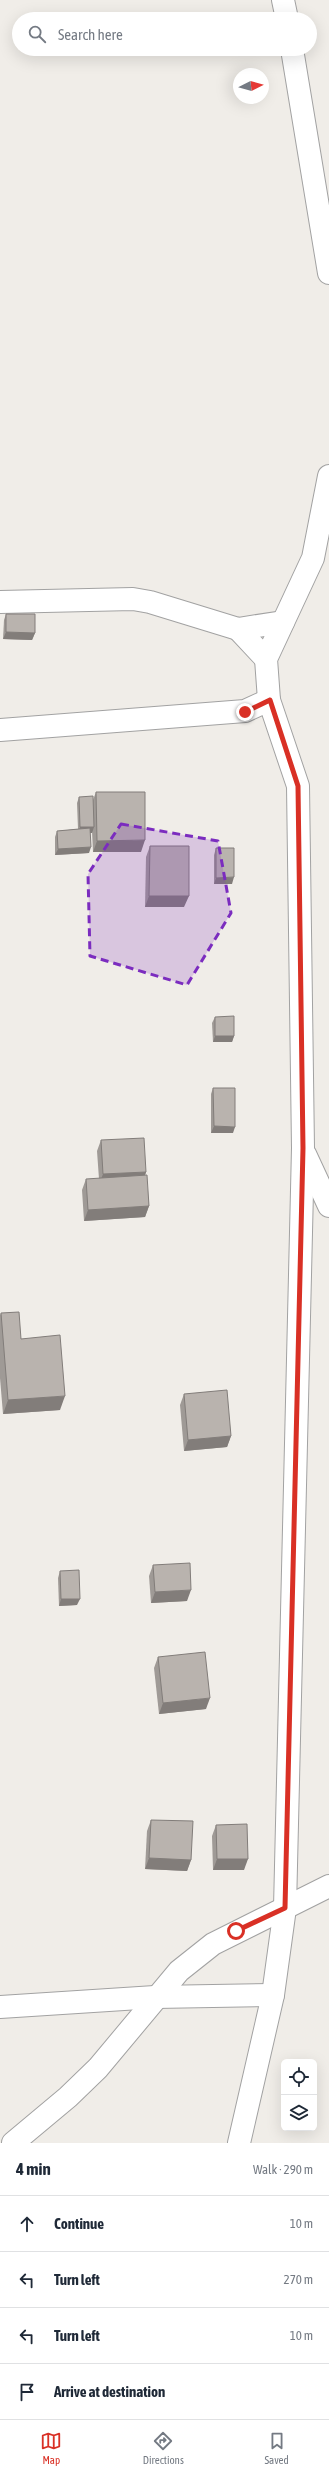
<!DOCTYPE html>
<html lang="en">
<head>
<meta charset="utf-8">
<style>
	:root { --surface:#fff; --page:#f2f2f3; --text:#1f2937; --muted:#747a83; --line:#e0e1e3; --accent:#d93025 }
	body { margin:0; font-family:"Asap Condensed",sans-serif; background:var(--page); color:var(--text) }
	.controls { position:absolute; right:12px; bottom:12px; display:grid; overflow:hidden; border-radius:6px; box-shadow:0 4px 16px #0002 }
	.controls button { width:36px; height:36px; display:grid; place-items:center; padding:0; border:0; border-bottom:1px solid var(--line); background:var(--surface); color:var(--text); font:20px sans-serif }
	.compass { position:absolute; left:233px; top:68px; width:36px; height:36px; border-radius:50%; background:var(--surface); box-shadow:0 4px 16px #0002; rotate:84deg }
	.stop { position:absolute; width:12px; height:12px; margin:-9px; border:3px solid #d93025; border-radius:50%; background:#fff }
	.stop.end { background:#d93025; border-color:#fff; box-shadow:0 1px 4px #0008 }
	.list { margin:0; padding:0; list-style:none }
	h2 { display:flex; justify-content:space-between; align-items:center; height:52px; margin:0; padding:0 16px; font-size:17px }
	h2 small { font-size:13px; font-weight:400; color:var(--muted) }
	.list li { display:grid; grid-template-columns:26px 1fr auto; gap:12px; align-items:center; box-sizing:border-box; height:56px; padding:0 16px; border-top:1px solid var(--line) }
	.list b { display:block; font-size:15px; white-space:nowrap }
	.list em { font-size:13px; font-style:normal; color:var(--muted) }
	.icon { flex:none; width:22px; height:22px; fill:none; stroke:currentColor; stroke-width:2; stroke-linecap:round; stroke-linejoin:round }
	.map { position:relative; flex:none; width:329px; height:2143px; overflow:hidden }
	.search { position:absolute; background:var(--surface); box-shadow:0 4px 16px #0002; left:12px; right:12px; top:12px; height:44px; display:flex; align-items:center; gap:10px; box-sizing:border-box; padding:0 14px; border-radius:22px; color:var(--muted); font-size:15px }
	.sheet { height:276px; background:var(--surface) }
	nav { display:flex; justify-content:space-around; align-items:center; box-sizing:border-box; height:56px; border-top:1px solid var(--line); background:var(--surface); font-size:11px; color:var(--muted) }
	nav a { display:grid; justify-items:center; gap:2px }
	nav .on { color:var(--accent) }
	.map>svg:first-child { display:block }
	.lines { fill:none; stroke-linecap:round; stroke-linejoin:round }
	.street-casing { stroke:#a2a2a2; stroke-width:24 }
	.street { stroke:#fff; stroke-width:22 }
	.wall { fill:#9f9a96 }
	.shaded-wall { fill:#827d7a }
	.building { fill:#b9b3ae; stroke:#827d7a }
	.route { stroke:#d93025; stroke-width:5 }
	.marked { fill:#7b2cbf; fill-opacity:0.2; stroke:#7b2cbf; stroke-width:3; stroke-dasharray:8 5; stroke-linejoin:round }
</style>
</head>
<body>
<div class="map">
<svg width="329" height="2143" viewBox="0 0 329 2143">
	<rect width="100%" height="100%" fill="#f0ede8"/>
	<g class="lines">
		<g class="street-casing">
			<g id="street">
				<polyline points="283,0 287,19"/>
				<polyline points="292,49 329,273"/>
				<polyline points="0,602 133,599 150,602 238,629 283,622"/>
				<polyline points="238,629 266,659"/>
				<polyline points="0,730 245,711 269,700"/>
				<polyline points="305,1154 329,1206"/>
				<polyline points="0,2007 155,1997 273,1995"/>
				<polyline points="13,2143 68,2097 98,2068 179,1971 213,1944 329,1886"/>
				<polyline points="239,2143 273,1995 285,1908 303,1148 298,786 269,700 266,659 313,558 329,476"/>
			</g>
		</g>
		<use href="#street" class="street"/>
	</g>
	<g class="wall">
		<polygon points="6,614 35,633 32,640 3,639 4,620"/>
		<polygon points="96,792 141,852 93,852 92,831 92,833 90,833 89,853 55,855 55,837 57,831 78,829 77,803 79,797 93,800"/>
		<polygon points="150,846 184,907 145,907 146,857"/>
		<polygon points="216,848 232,884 214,884 214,855"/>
		<polygon points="215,1017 234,1036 232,1042 213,1042 212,1023"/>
		<polygon points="213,1088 233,1133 211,1133 211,1094"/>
		<polygon points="101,1140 146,1172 145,1176 149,1206 145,1217 84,1221 82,1190 86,1179 99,1179 97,1151"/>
		<polygon points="1,1313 21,1339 60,1410 3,1414 0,1378 0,1315"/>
		<polygon points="184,1394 231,1436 227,1447 184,1451 180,1405"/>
		<polygon points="153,1565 187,1601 151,1603 149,1576"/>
		<polygon points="60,1571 77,1605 59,1606 58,1578"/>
		<polygon points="158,1657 206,1709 159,1714 154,1668"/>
		<polygon points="151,1820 191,1860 187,1871 145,1869 147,1831"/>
		<polygon points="216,1825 244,1870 213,1870 212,1836"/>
	</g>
	<g class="shaded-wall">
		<polygon points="6,632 35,633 32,640 3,639"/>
		<polygon points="80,827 94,827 92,833 78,833"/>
		<polygon points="145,840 141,852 93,852 97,841"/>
		<polygon points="91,847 89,853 55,855 58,849"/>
		<polygon points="234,877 232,884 214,884 216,878"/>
		<polygon points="149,896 189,896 184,907 145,907"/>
		<polygon points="215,1036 234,1036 232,1042 213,1042"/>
		<polygon points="214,1126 235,1127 233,1133 211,1133"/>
		<polygon points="146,1172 142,1183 99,1185 103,1174"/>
		<polygon points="149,1206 145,1217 84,1221 88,1210"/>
		<polygon points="65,1396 60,1410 3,1414 8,1400"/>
		<polygon points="231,1436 227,1447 184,1451 188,1440"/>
		<polygon points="191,1590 187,1601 151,1603 155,1592"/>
		<polygon points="61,1599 80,1599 77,1605 59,1606"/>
		<polygon points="210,1698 206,1709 159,1714 163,1703"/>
		<polygon points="149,1858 191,1860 187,1871 145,1869"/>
		<polygon points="217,1859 248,1859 244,1870 213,1870"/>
	</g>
	<g class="building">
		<polygon points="6,614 35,614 35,633 6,632"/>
		<polygon points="96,792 145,792 145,840 97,841"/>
		<polygon points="93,796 94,827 80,827 79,797"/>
		<polygon points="90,828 91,847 58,849 57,831"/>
		<polygon points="150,846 189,846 189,896 149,896"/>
		<polygon points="216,848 234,848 234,877 216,878"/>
		<polygon points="234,1016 234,1036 215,1036 215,1017"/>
		<polygon points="213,1088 235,1088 235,1127 214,1126"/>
		<polygon points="144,1138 146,1172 103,1174 101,1140"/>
		<polygon points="147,1175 149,1206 88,1210 86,1179"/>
		<polygon points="19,1312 21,1339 60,1335 65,1396 8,1400 1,1313"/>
		<polygon points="227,1390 231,1436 188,1440 184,1394"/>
		<polygon points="190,1563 191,1590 155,1592 153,1565"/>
		<polygon points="79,1570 80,1599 61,1599 60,1571"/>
		<polygon points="205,1652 210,1698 163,1703 158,1657"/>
		<polygon points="151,1820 193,1821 191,1860 149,1858"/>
		<polygon points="247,1824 248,1859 217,1859 216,1825"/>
	</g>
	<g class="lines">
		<polyline class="route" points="236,1931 285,1908 303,1148 298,786 270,700 245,712"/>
	</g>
	<path class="marked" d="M 121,824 L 218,841 L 231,913 L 187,985 L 90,956 L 88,874 Z"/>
</svg>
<div class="controls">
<button><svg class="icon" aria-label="locate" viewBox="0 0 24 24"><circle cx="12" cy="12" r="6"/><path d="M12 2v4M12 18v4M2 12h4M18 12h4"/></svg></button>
<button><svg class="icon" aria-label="layers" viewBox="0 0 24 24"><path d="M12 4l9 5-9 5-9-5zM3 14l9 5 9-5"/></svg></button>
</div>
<svg class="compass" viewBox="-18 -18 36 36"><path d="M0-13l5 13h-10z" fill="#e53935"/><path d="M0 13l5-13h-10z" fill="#747a83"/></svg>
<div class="stop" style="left:236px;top:1931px"></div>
<div class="stop end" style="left:245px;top:712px"></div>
<div class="search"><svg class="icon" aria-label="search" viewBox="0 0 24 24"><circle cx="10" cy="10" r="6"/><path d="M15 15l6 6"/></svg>Search here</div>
</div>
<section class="sheet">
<h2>4 min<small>Walk · 290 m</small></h2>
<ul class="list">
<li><svg class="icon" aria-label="ahead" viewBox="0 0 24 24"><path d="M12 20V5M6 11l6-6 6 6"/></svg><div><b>Continue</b></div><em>10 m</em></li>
<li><svg class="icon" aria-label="left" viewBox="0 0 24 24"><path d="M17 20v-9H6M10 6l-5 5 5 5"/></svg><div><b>Turn left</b></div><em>270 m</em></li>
<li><svg class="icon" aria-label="left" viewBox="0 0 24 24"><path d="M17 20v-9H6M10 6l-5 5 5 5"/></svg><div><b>Turn left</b></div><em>10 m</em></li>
<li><svg class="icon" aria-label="arrive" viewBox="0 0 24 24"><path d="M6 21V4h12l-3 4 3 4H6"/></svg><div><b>Arrive at destination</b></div></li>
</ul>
</section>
<nav>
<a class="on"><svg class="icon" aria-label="map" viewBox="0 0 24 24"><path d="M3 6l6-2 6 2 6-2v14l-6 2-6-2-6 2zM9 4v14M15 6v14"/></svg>Map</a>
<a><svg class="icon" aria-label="directions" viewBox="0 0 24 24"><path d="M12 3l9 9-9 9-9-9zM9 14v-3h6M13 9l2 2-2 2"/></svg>Directions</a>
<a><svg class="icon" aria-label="saved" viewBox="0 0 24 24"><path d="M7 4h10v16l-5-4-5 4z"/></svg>Saved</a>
</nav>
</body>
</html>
